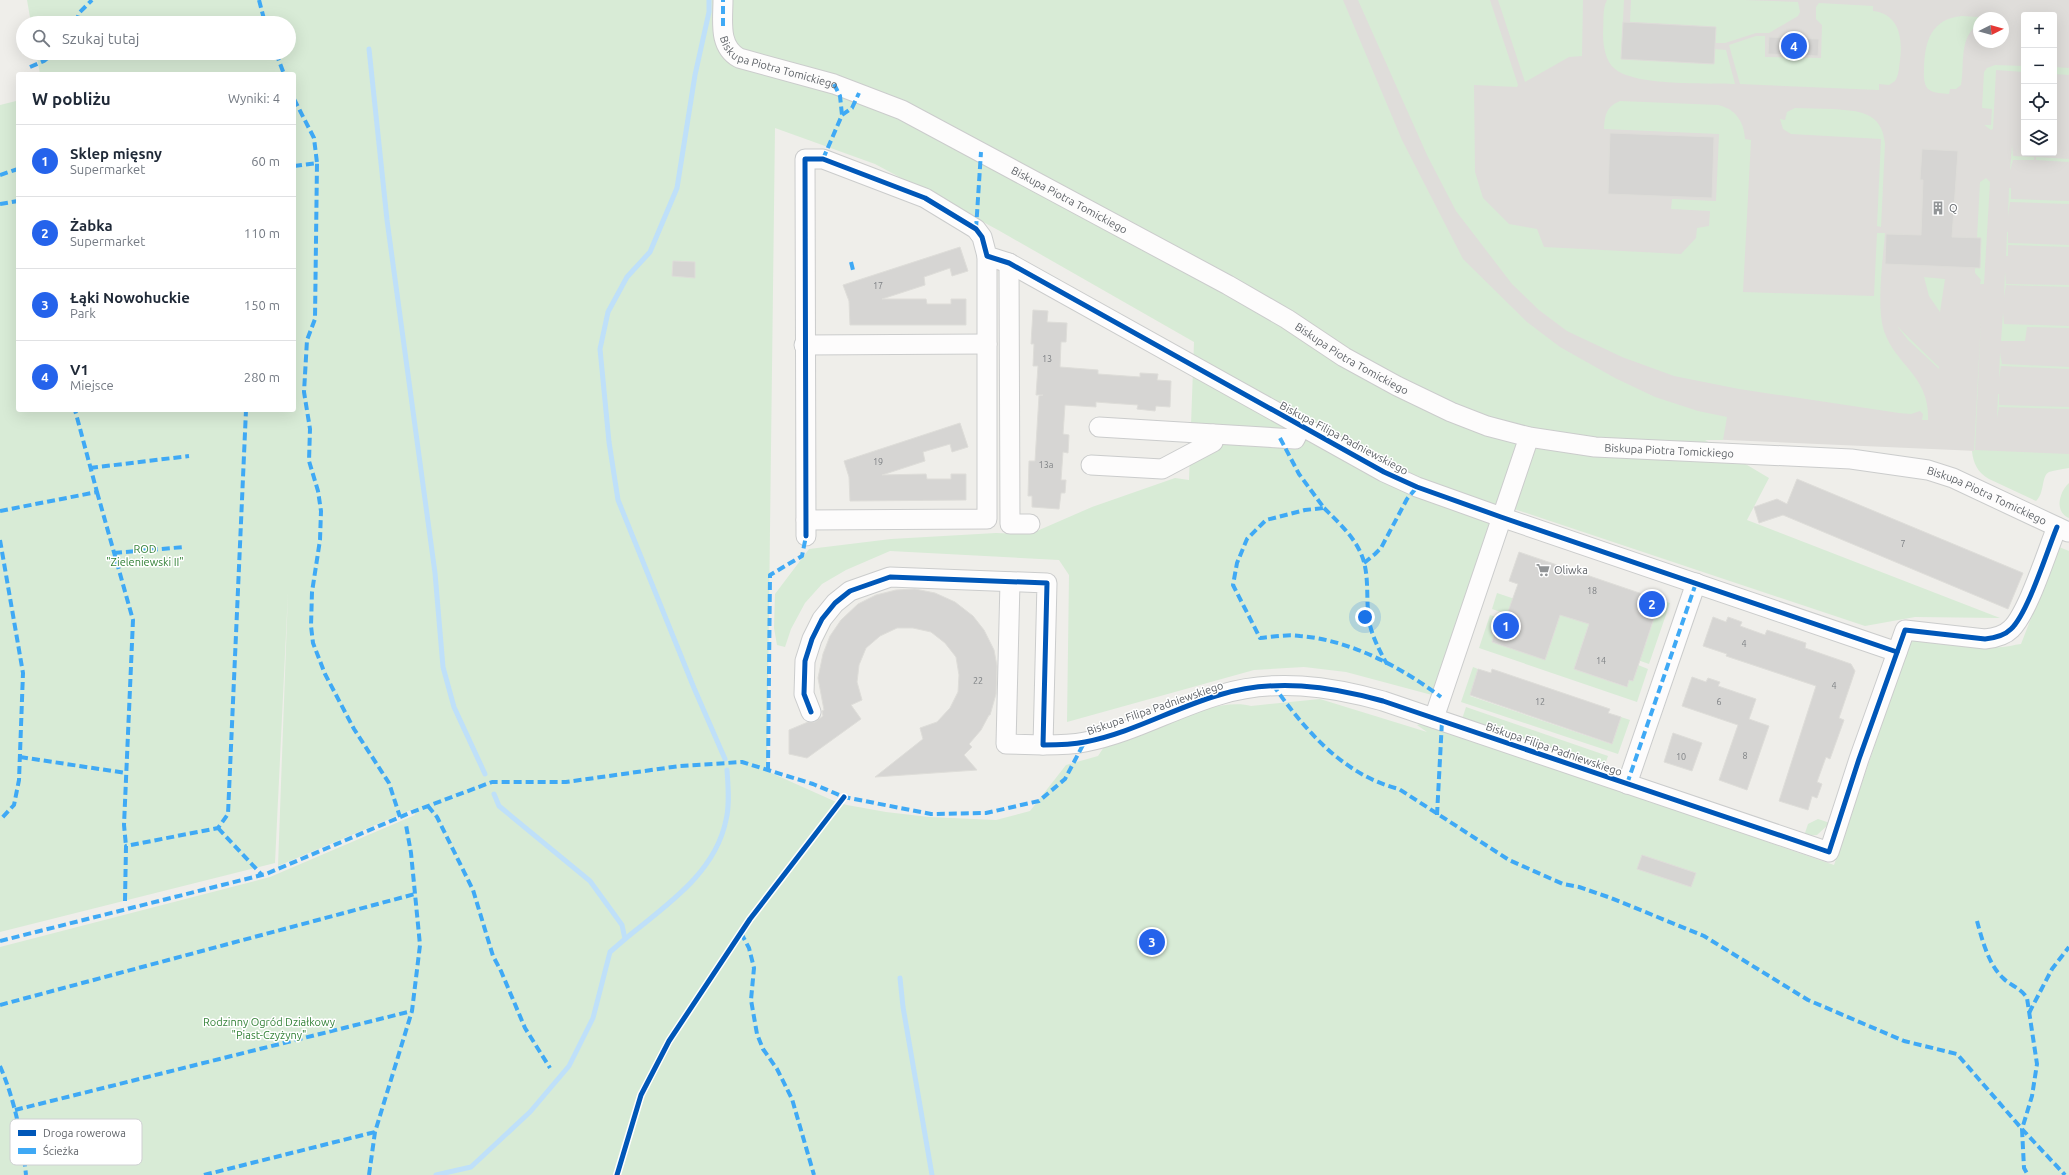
<!DOCTYPE html>
<html lang="pl">
<head>
<meta charset="utf-8">
<style>
	:root { --surface:#fff; --page:#f2f2f3; --text:#1f2937; --muted:#747a83; --line:#e0e1e3; --accent:#2563eb }
	body { margin:0; font-family:Ubuntu,sans-serif; background:var(--page); color:var(--text) }
	.controls { position:absolute; right:12px; top:12px; display:grid; overflow:hidden; border-radius:4px; box-shadow:0 4px 16px #0002 }
	.controls button { width:36px; height:36px; display:grid; place-items:center; padding:0; border:0; border-bottom:1px solid var(--line); background:var(--surface); color:var(--text); font:20px sans-serif }
	.compass { position:absolute; left:1973px; top:12px; width:36px; height:36px; border-radius:50%; background:var(--surface); box-shadow:0 4px 16px #0002; rotate:84deg }
	.you { position:absolute; left:1365px; top:617px; width:14px; height:14px; margin:-10px; border:3px solid #fff; border-radius:50%; background:#1a73e8; box-shadow:0 0 0 6px #1a73e833 }
	.badge { display:grid; place-items:center; width:26px; height:26px; border-radius:50%; background:var(--accent); color:#fff; font-size:13px; font-weight:700 }
	.pin { position:absolute; translate:-50% -50%; border:2px solid #fff; box-shadow:0 1px 4px #0006 }
	.list { margin:0; padding:0; list-style:none }
	h2 { display:flex; justify-content:space-between; align-items:center; height:52px; margin:0; padding:0 16px; font-size:17px }
	h2 small { font-size:13px; font-weight:400; color:var(--muted) }
	.list li { display:grid; grid-template-columns:26px 1fr auto; gap:12px; align-items:center; box-sizing:border-box; height:72px; padding:0 16px; border-top:1px solid var(--line) }
	.list b { display:block; font-size:15px; white-space:nowrap }
	.list p { margin:0; font-size:13px; white-space:nowrap; color:var(--muted) }
	.list em { font-size:13px; font-style:normal; color:var(--muted) }
	.icon { flex:none; width:22px; height:22px; fill:none; stroke:currentColor; stroke-width:2; stroke-linecap:round; stroke-linejoin:round }
	.map { position:relative; flex:none; width:2069px; height:1175px; overflow:hidden }
	.search { position:absolute; background:var(--surface); box-shadow:0 4px 16px #0002; left:16px; top:16px; width:280px; height:44px; display:flex; align-items:center; gap:10px; box-sizing:border-box; padding:0 14px; border-radius:22px; color:var(--muted); font-size:15px }
	.panel { position:absolute; background:var(--surface); box-shadow:0 4px 16px #0002; left:16px; top:72px; width:280px; height:340px; border-radius:4px }
	.map>svg:first-child { display:block }
	.industrial { fill:#dfddda; fill-rule:evenodd }
	.green { fill:#d8ebd6 }
	.lines { fill:none; stroke-linecap:round; stroke-linejoin:round }
	.stream { stroke:#bfe0f9; stroke-width:5 }
	.building { fill:#d6d5d3; stroke:#deddd9 }
	.minor-casing { stroke:#cbcccc; stroke-width:21 }
	.minor { stroke:#fdfcfc; stroke-width:19 }
	.quiet { stroke:#3fa9f5; stroke-width:4; stroke-dasharray:8 4; stroke-linecap:butt }
	.cycleway-casing { stroke:#fff; stroke-width:8 }
	.cycleway { stroke:#0057b8; stroke-width:5 }
	.labels { text-anchor:middle; stroke-width:3; stroke-linejoin:round; paint-order:stroke }
	.number-label { font-size:9px; fill:#7e8184 }
	.street-label { font-size:11px; fill:#5f6368; stroke:#fff }
	.poi-label { font-size:11px; fill:#5f6368; stroke:#fff; text-anchor:start }
	.park-label { font-size:11px; fill:#348238; stroke:#fff }
	.key { fill:#fff; stroke:#cfd0d2; stroke-width:1 }
	.key-label { font-size:11px; fill:#5f6368 }
</style>
</head>
<body>
<div class="map">
<svg width="2069" height="1175" viewBox="0 0 2069 1175">
	<rect width="100%" height="100%" fill="#efeeea"/>
	<path class="industrial" d="M 1291,0 L 2069,0 L 2069,455 L 1704,439 L 1533,380 ZM 2024,15 L 2054,15 L 2054,153 L 2024,153 ZM 1979,18 L 2003,18 L 2003,42 L 1979,42 Z"/>
	<g class="green">
		<path d="M 27,0 L 1343,0 L 1402,140 L 1463,259 L 1527,322 L 1560,347 L 1615,378 L 1655,397 L 1698,411 L 1727,417 L 1723,440 L 1705,440 L 1769,478 L 1747,520 L 2000,618 L 1915,617 L 1865,626 L 1496,503 L 1432,695 L 1346,672 L 1304,667 L 1254,670 L 1067,722 L 1069,575 L 1059,560 L 890,551 L 846,570 L 822,584 L 805,603 L 791,629 L 785,647 L 777,645 L 774,628 L 775,594 L 809,549 L 891,539 L 996,533 L 1030,534 L 1092,507 L 1175,478 L 1189,480 L 1194,342 L 998,230 L 875,164 L 775,128 L 767,771 L 834,801 L 847,805 L 886,812 L 929,817 L 996,820 L 1030,811 L 1066,765 L 1098,756 L 1106,744 C 1141,732 1217,696 1251,706 L 1320,699 L 1427,732 L 1417,725 L 1423,723 L 1834,865 L 1910,642 C 1934,634 1971,646 1996,647 C 2004,648 2013,645 2021,644 L 2059,547 L 2069,551 L 2069,1175 L 0,1175 L 0,947 L 270,877 L 415,815 L 413,809 L 278,866 L 288,592 L 275,863 L 0,932 L 0,105 L 16,101 L 18,113 L 18,410 L 294,410 L 294,74 L 40,74 L 36,53 L 289,53 L 289,23 L 31,23 Z"/>
		<path d="M 1358,0 L 1490,0 L 1518,85 L 1517,87 L 1474,85 L 1475,172 L 1483,198 L 1509,224 L 1537,229 L 1544,247 L 1681,254 L 1696,238 L 1697,228 L 1709,226 L 1710,211 L 1671,209 L 1672,199 L 1716,201 L 1719,134 L 1604,129 C 1605,115 1606,107 1620,101 L 1718,105 C 1736,109 1744,122 1745,139 L 1751,140 L 1743,292 L 1874,296 L 1877,233 L 1885,233 C 1883,260 1876,306 1884,331 C 1896,366 1930,376 1928,420 L 1922,420 L 1923,414 L 1920,411 L 1911,414 L 1899,413 L 1739,389 L 1674,376 L 1622,357 L 1567,331 L 1539,310 L 1512,284 L 1456,211 L 1427,155 Z"/>
		<polygon points="1498,0 1583,0 1582,56 1569,57 1525,82"/>
		<path d="M 1607,0 L 1624,0 L 1621,59 L 1714,64 L 1715,49 L 1726,50 L 1735,84 C 1707,83 1635,86 1615,69 C 1605,61 1603,45 1603,33 C 1604,23 1602,9 1607,0 Z"/>
		<polygon points="1631,0 1744,0 1798,2 1800,12 1798,16 1769,33 1756,33 1725,43 1715,43 1716,27 1630,22"/>
		<path d="M 1819,3 L 1873,6 L 1873,11 C 1899,14 1903,38 1900,60 C 1899,67 1899,75 1895,81 L 1889,85 L 1879,84 L 1879,90 L 1740,84 L 1729,45 L 1756,36 L 1765,36 L 1765,57 L 1821,58 L 1822,25 L 1816,19 L 1816,7 Z"/>
		<path d="M 1962,16 L 1992,18 L 1979,18 L 1979,24 C 1958,37 1965,65 1961,85 L 1956,89 L 1950,89 L 1949,94 C 1943,93 1934,94 1928,89 C 1923,83 1924,75 1924,68 C 1925,41 1931,19 1962,16 Z"/>
		<polygon points="1995,65 2024,66 2024,72 1996,70 1993,129 1991,130 1984,125 1991,125 1992,109 1982,108 1984,72 1987,68"/>
		<polygon points="2054,67 2069,68 2069,75 2054,74"/>
		<path d="M 1795,108 C 1807,108 1820,109 1832,109 C 1859,111 1882,111 1885,144 L 1881,227 L 1877,226 L 1881,139 L 1791,134 L 1783,129 L 1780,119 L 1785,120 L 1787,112 Z"/>
		<polygon points="2012,145 2013,156 2034,157 2034,160 2013,160 2010,171"/>
		<polygon points="2036,157 2069,159 2069,162 2036,160"/>
		<polygon points="1986,178 1990,182 1984,284 1980,284 1981,280 1975,273 1975,268 1980,268 1981,238 1977,238 1980,182"/>
		<polygon points="2009,188 2011,188 2011,199 2069,201 2069,204 2010,202 2008,216"/>
		<polygon points="2007,232 2008,232 2008,243 2069,245 2069,247 2008,245 2008,256 2006,256"/>
		<polygon points="2005,272 2006,284 2069,285 2069,287 2006,285 2004,297"/>
		<polygon points="1924,277 1945,279 1940,312 1929,296"/>
		<polygon points="2003,313 2004,324 2069,326 2069,328 2027,327 2025,341 2001,341"/>
		<path d="M 1981,320 L 1975,450 L 2069,454 L 2069,468 C 2063,469 2055,470 2049,472 C 2041,476 2045,493 2036,501 L 1989,479 C 1978,473 1973,463 1972,451 L 1974,451 Z"/>
		<polygon points="1897,326 1939,367 1939,369 1908,340"/>
		<polygon points="2000,353 2002,364 2069,367 2069,369 2001,366 1999,378"/>
		<polygon points="1998,394 1999,394 1999,405 2069,407 2069,409 1999,407 1997,418"/>
		<path d="M 2069,483 L 2069,518 C 2054,512 2059,492 2069,483 Z"/>
		<polygon points="1497,593 1646,643 1660,600 1670,603 1649,664 1584,641 1574,669 1626,687 1629,680 1633,681 1638,665 1648,669 1637,702 1479,648 1490,615 1496,617 1491,633 1545,659 1555,631 1492,609"/>
		<polygon points="1473,667 1478,669 1470,696 1611,744 1621,717 1630,720 1618,754 1461,702"/>
		<polygon points="1466,707 1608,756 1604,767 1462,719"/>
		<polygon points="1818,819 1830,823 1817,835 1804,836 1808,824"/>
	</g>
	<g class="lines">
		<g class="stream">
			<polyline points="709,0 709,12 695,75 677,188 650,252 627,277 608,312 600,349 609,442 618,500 694,688 725,759"/>
			<polyline points="369,49 387,220 435,573 443,667 454,707 485,774"/>
			<path d="M 625,939 C 665,906 715,874 726,820 C 730,804 728,786 727,770"/>
			<polyline points="900,978 903,1007 932,1175"/>
			<polyline points="436,1175 471,1167 530,1112 569,1066 593,1018 610,952 625,939 622,925 590,881 499,806 494,794"/>
		</g>
	</g>
	<g class="building">
		<polygon points="1623,22 1716,27 1714,64 1621,59"/>
		<polygon points="1769,37 1819,39 1818,56 1768,54"/>
		<polygon points="1610,133 1714,137 1712,198 1608,194"/>
		<polygon points="1922,149 1958,151 1952,237 1981,238 1980,268 1885,264 1886,234 1921,235 1923,180 1920,180"/>
		<polygon points="960,247 968,271 952,276 950,268 924,277 925,285 882,299 926,299 927,304 951,304 951,299 966,299 966,325 850,325 849,301 843,285"/>
		<polygon points="673,261 695,262 695,278 672,276"/>
		<polygon points="1033,310 1048,311 1047,322 1067,323 1066,342 1061,342 1060,367 1098,370 1098,374 1140,377 1140,373 1158,374 1157,380 1171,381 1170,407 1156,406 1155,411 1137,409 1138,405 1109,403 1096,402 1096,407 1065,405 1063,434 1069,435 1068,453 1063,452 1061,480 1066,480 1065,493 1061,493 1059,509 1032,507 1032,496 1028,496 1029,461 1035,461 1039,396 1043,395 1036,395 1038,366 1033,366 1034,344 1031,344"/>
		<polygon points="960,423 968,447 952,452 950,444 923,452 925,461 882,475 926,474 927,479 951,479 951,474 966,474 966,500 850,501 849,477 844,461"/>
		<polygon points="1797,479 2023,573 2008,609 1783,515 1759,523 1754,507 1777,499 1787,504"/>
		<polygon points="1519,552 1660,600 1633,681 1629,680 1627,687 1574,669 1589,624 1560,615 1545,660 1492,642 1494,634 1491,633 1496,617 1505,620 1518,584 1509,581"/>
		<polygon points="915,589 935,593 955,602 973,616 984,630 994,650 997,666 996,694 990,715 989,715 981,730 969,744 972,747 964,755 977,770 875,777 923,739 920,728 937,722 950,708 958,692 959,675 956,657 945,643 931,632 913,628 897,628 880,636 866,648 859,665 857,682 862,700 851,705 861,719 807,758 789,754 789,730 808,722 815,722 823,716 822,711 824,710 818,678 823,654 830,636 841,620 858,604 876,595 896,590"/>
		<polygon points="1713,617 1726,622 1728,617 1742,622 1740,626 1765,635 1767,630 1806,643 1805,648 1851,664 1855,671 1839,718 1844,720 1830,759 1826,757 1817,782 1822,784 1817,798 1812,796 1808,810 1779,801 1816,686 1726,656 1727,654 1703,646"/>
		<polygon points="1478,669 1491,673 1492,669 1610,709 1608,713 1621,717 1612,744 1470,695"/>
		<polygon points="1692,677 1706,682 1708,678 1720,682 1718,686 1756,699 1749,719 1769,726 1747,790 1719,780 1738,725 1682,706"/>
		<polygon points="1673,733 1702,743 1692,771 1664,762"/>
		<polygon points="1642,855 1696,873 1691,887 1637,869"/>
	</g>
	<g class="lines">
		<g class="minor-casing">
			<g id="minor">
				<path id="s1" d="M 723,0 C 723,21 718,46 739,58 L 834,84 L 902,110 L 1228,285 L 1287,319 L 1344,357 L 1397,386 L 1451,412 L 1487,426 L 1529,437 L 1595,447 L 1851,459 L 1928,470 L 1953,478 L 2068,532"/>
				<polyline points="1009,263 1010,524 1030,524"/>
				<polyline points="804,345 987,344"/>
				<polyline points="1099,427 1295,439 1301,427"/>
				<polyline points="1091,465 1162,469 1213,442 1213,434"/>
				<polyline points="806,520 987,519 987,256"/>
				<polyline points="806,536 805,159 823,159 925,198 976,229 982,237 987,256 1009,263 1384,472 1417,487 1501,517 1897,652"/>
				<polyline points="1010,582 1006,744 1043,745"/>
				<path d="M 811,712 L 804,694 L 805,661 L 812,639 L 822,619 L 835,603 L 850,591 L 890,577 L 1047,583 L 1043,745 C 1057,745 1071,745 1085,742 C 1132,733 1174,708 1219,695 C 1274,678 1329,686 1383,701 L 1829,852 L 1859,759 L 1905,630 L 1985,639 C 1995,638 2004,636 2011,629 C 2028,613 2047,551 2057,527"/>
				<polyline points="1434,718 1529,437"/>
				<polyline points="1627,784 1696,583"/>
			</g>
		</g>
		<use href="#minor" class="minor"/>
		<g class="quiet">
			<polyline points="259,0 265,23"/>
			<polyline points="76,23 79,13 92,0"/>
			<polyline points="723,26 723,0"/>
			<polyline points="276,53 284,74"/>
			<polyline points="30,67 44,61 54,53"/>
			<polyline points="834,84 840,96 842,115"/>
			<polyline points="294,99 314,138 317,163"/>
			<polyline points="823,159 842,115 852,108 859,93"/>
			<polyline points="294,166 317,163 315,319 307,340 304,392 310,429 309,461 318,491 321,511 320,540 312,592 311,626 313,643 325,674 354,729 389,783 400,817"/>
			<polyline points="0,175 18,169"/>
			<polyline points="0,204 18,201"/>
			<polyline points="976,229 981,152"/>
			<polyline points="851,262 853,270"/>
			<path d="M 1280,438 L 1299,474 L 1324,508 L 1305,510 L 1266,520 L 1247,539 L 1237,563 L 1233,585 L 1260,638 C 1273,637 1287,634 1300,636 C 1350,640 1401,667 1441,697"/>
			<polyline points="90,468 189,456"/>
			<polyline points="97,492 133,620 124,825 126,846"/>
			<path d="M 1324,508 C 1340,524 1358,540 1364,562 C 1369,581 1366,602 1369,621 C 1372,636 1379,650 1387,664"/>
			<polyline points="0,511 97,492 75,410"/>
			<polyline points="0,540 23,673 19,780 14,805 0,820"/>
			<polyline points="114,553 184,547"/>
			<polyline points="1364,563 1375,554 1381,548 1407,499 1417,487"/>
			<path d="M 1273,685 C 1305,730 1343,775 1399,789 L 1509,860 L 1563,884 L 1579,887 L 1611,898 L 1704,936 L 1808,1000 L 1904,1041 L 1957,1054 L 2022,1129 L 2024,1168 L 2028,1175"/>
			<polyline points="20,757 126,773"/>
			<polyline points="768,770 770,575 802,556 806,536"/>
			<polyline points="1627,784 1696,583"/>
			<polyline points="428,806 437,817 473,890 493,956 501,971 525,1028 550,1068"/>
			<polyline points="1437,815 1442,721"/>
			<polyline points="218,828 262,875"/>
			<polyline points="125,901 126,846 218,828 228,814 246,410"/>
			<path d="M 1977,921 C 1982,939 1988,964 2003,978 C 2011,986 2021,988 2027,998 L 2037,1064 L 2032,1096 L 2022,1129 L 2065,1175"/>
			<polyline points="741,933 749,948 754,968 751,1000 757,1034 763,1049 777,1069 792,1099 814,1175"/>
			<polyline points="0,941 266,874 412,812 492,782 566,782 680,766 742,762 813,784 844,797 931,814 986,813 1039,801 1065,779 1084,743"/>
			<polyline points="0,1005 415,894"/>
			<polyline points="2029,1013 2052,969 2069,947"/>
			<path d="M 0,1066 C 15,1101 22,1137 26,1175"/>
			<polyline points="15,1110 412,1011"/>
			<polyline points="204,1175 375,1132"/>
			<polyline points="369,1175 375,1132 412,1011 420,945 411,853 406,825"/>
		</g>
		<g class="cycleway-casing">
			<g id="cycleway">
				<polyline points="806,536 805,159 823,159 925,198 976,229 982,237 987,256 1009,263 1384,472 1417,487 1501,517 1897,652"/>
				<path d="M 811,712 L 804,694 L 805,661 L 812,639 L 822,619 L 835,603 L 850,591 L 890,577 L 1047,583 L 1043,745 C 1057,745 1071,745 1085,742 C 1132,733 1174,708 1219,695 C 1274,678 1329,686 1383,701 L 1829,852 L 1859,759 L 1905,630 L 1985,639 C 1995,638 2004,636 2011,629 C 2028,613 2047,551 2057,527"/>
				<polyline points="617,1175 641,1095 669,1041 750,919 844,797"/>
			</g>
		</g>
		<use href="#cycleway" class="cycleway"/>
	</g>
	<defs>
		<g id="building-bare" transform="scale(1.08)"><path d="M-4-6H4V6H1V3H-1V6H-4ZM-2.5-4.3h1.7v1.8h-1.7ZM.8-4.3h1.7v1.8H.8ZM-2.5-1h1.7V.8h-1.7ZM.8-1h1.7V.8H.8Z" fill="#919496" stroke="#fff" stroke-width="2.5" paint-order="stroke"/></g>
		<g id="supermarket-bare" transform="scale(1.08)"><path d="M-6-5.5h2.5l.6 2H6L4.5 2H-2.5L-4.4-4H-6ZM-1.5 3.2a1.3 1.3 0 1 0 .1 0ZM3 3.2a1.3 1.3 0 1 0 .1 0Z" fill="#919496" stroke="#fff" stroke-width="2.5" paint-order="stroke"/></g>
	</defs>
	<g fill-rule="evenodd">
		<use href="#building-bare" x="1938" y="208"/>
		<use href="#supermarket-bare" x="1543" y="570"/>
	</g>
	<g class="labels">
		<g class="number-label">
			<text x="878" y="289">17</text>
			<text x="1047" y="362">13</text>
			<text x="878" y="465">19</text>
			<text x="1046" y="468">13a</text>
			<text x="1903" y="547">7</text>
			<text x="1592" y="594">18</text>
			<text x="1744" y="647">4</text>
			<text x="1601" y="664">14</text>
			<text x="978" y="684">22</text>
			<text x="1834" y="689">4</text>
			<text x="1540" y="705">12</text>
			<text x="1719" y="705">6</text>
			<text x="1745" y="759">8</text>
			<text x="1681" y="760">10</text>
		</g>
		<g class="street-label">
			<text dy="4" stroke="none"><textPath href="#s1" startOffset="101">Biskupa Piotra Tomickiego</textPath></text>
			<text dy="4" stroke="none"><textPath href="#s1" startOffset="425">Biskupa Piotra Tomickiego</textPath></text>
			<text dy="4" stroke="none"><textPath href="#s1" startOffset="749">Biskupa Piotra Tomickiego</textPath></text>
			<text transform="translate(1344 438) rotate(28)" y="4">Biskupa Filipa Padniewskiego</text>
			<text dy="4" stroke="none"><textPath href="#s1" startOffset="1085">Biskupa Piotra Tomickiego</textPath></text>
			<text dy="4" stroke="none"><textPath href="#s1" startOffset="1409">Biskupa Piotra Tomickiego</textPath></text>
			<text transform="translate(1155 708) rotate(-19)" y="4">Biskupa Filipa Padniewskiego</text>
			<text transform="translate(1554 749) rotate(19)" y="4">Biskupa Filipa Padniewskiego</text>
		</g>
		<g class="poi-label">
			<text x="1949" y="212">Q</text>
			<text x="1554" y="574">Oliwka</text>
		</g>
		<g class="park-label">
			<text x="145" y="553">ROD<tspan x="145" dy="13">"Zieleniewski II"</tspan></text>
			<text x="269" y="1026">Rodzinny Ogród Działkowy<tspan x="269" dy="13">"Piast-Czyżyny"</tspan></text>
		</g>
	</g>
	<rect x="10" y="1119" width="132" height="46" rx="6" class="key"/>
	<rect x="18" y="1130" width="18" height="6" fill="#0057b8"/>
	<rect x="18" y="1148" width="18" height="6" fill="#3fa9f5"/>
	<g class="key-label">
		<text x="43" y="1137">Droga rowerowa</text>
		<text x="43" y="1155">Ścieżka</text>
	</g>
</svg>
<div class="controls">
<button>+</button>
<button>−</button>
<button><svg class="icon" aria-label="locate" viewBox="0 0 24 24"><circle cx="12" cy="12" r="6"/><path d="M12 2v4M12 18v4M2 12h4M18 12h4"/></svg></button>
<button><svg class="icon" aria-label="layers" viewBox="0 0 24 24"><path d="M12 4l9 5-9 5-9-5zM3 14l9 5 9-5"/></svg></button>
</div>
<svg class="compass" viewBox="-18 -18 36 36"><path d="M0-13l5 13h-10z" fill="#e53935"/><path d="M0 13l5-13h-10z" fill="#747a83"/></svg>
<div class="you"></div>
<div class="pin badge" style="left:1506px;top:626px">1</div>
<div class="pin badge" style="left:1652px;top:604px">2</div>
<div class="pin badge" style="left:1152px;top:942px">3</div>
<div class="pin badge" style="left:1794px;top:46px">4</div>
<div class="search"><svg class="icon" aria-label="search" viewBox="0 0 24 24"><circle cx="10" cy="10" r="6"/><path d="M15 15l6 6"/></svg>Szukaj tutaj</div>
<section class="panel">
<h2>W pobliżu<small>Wyniki: 4</small></h2>
<ul class="list">
<li><span class="badge">1</span><div><b>Sklep mięsny</b><p>Supermarket</p></div><em>60 m</em></li>
<li><span class="badge">2</span><div><b>Żabka</b><p>Supermarket</p></div><em>110 m</em></li>
<li><span class="badge">3</span><div><b>Łąki Nowohuckie</b><p>Park</p></div><em>150 m</em></li>
<li><span class="badge">4</span><div><b>V1</b><p>Miejsce</p></div><em>280 m</em></li>
</ul>
</section>
</div>
</body>
</html>
